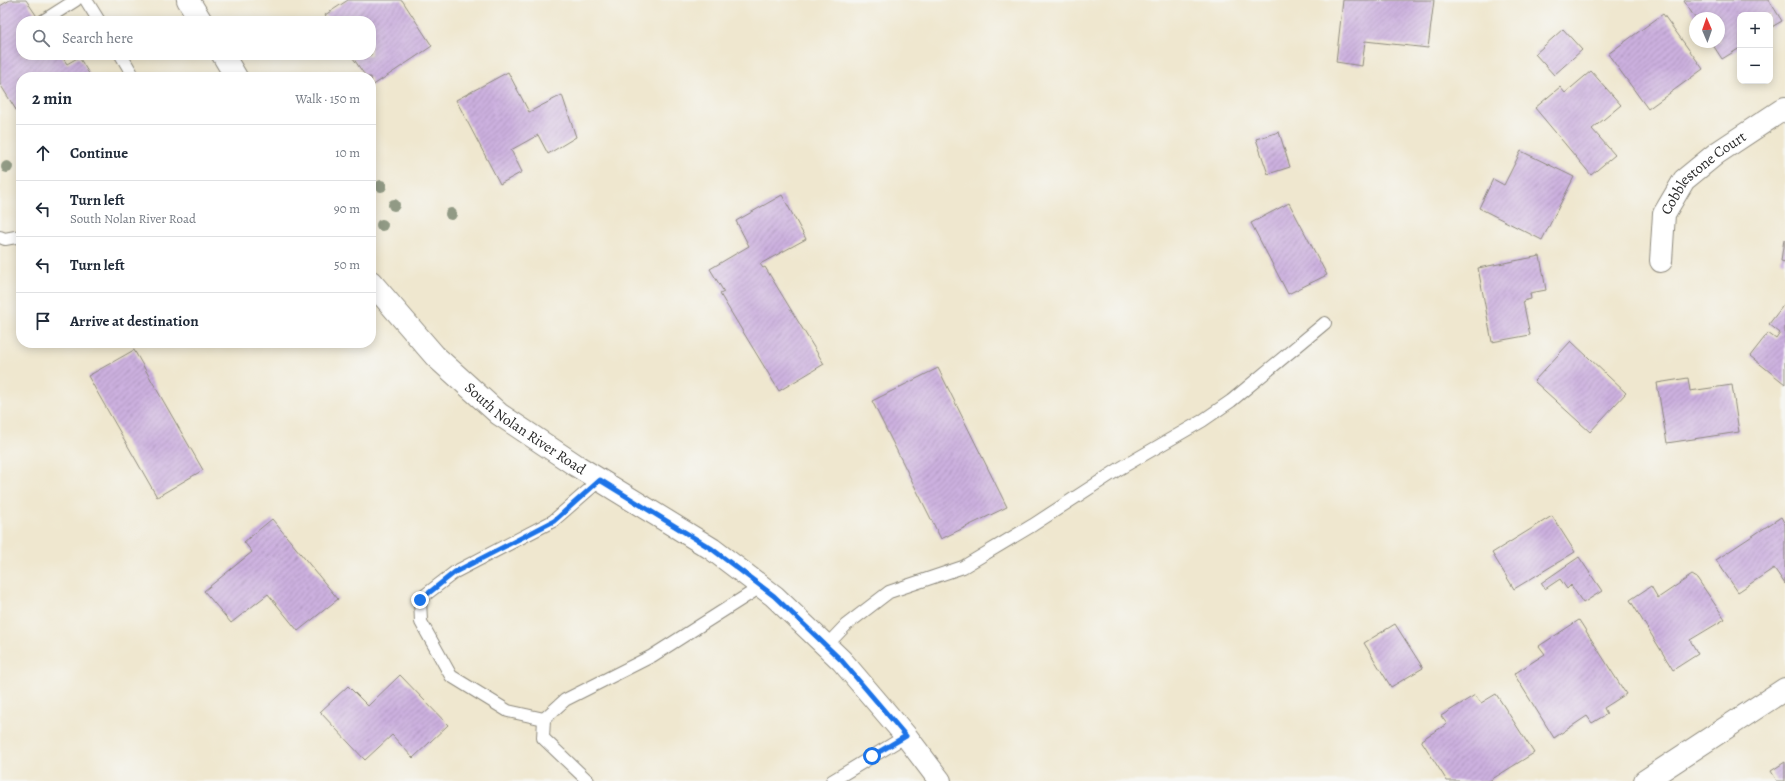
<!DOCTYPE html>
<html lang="en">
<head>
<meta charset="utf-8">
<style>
	:root { --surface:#fff; --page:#f6f6f7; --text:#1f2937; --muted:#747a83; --line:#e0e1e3 }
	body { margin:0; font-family:Alegreya,serif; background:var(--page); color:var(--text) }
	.controls { position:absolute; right:12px; top:12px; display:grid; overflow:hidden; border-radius:8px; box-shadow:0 2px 10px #0003 }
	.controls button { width:36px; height:36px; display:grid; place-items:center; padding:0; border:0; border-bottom:1px solid var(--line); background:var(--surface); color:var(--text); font:20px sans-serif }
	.compass { position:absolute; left:1689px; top:12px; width:36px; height:36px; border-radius:50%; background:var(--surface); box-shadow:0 2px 10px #0003; rotate:358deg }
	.stop { position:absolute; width:12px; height:12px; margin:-9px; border:3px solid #1a73e8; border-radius:50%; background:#fff }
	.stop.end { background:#1a73e8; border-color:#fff; box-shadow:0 1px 4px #0008 }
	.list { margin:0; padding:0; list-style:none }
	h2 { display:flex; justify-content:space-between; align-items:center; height:52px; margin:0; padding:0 16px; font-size:17px }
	h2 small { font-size:13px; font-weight:400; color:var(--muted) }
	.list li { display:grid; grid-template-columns:26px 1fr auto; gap:12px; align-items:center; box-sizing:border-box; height:56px; padding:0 16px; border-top:1px solid var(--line) }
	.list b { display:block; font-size:15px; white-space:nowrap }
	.list p { margin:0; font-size:13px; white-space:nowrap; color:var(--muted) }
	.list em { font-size:13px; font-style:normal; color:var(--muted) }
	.icon { flex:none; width:22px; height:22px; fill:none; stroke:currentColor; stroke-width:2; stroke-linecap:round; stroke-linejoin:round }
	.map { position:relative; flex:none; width:1785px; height:781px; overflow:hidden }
	.search { position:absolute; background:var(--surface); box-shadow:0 2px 10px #0003; left:16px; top:16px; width:360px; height:44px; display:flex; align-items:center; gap:10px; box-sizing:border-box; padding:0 14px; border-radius:16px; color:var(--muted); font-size:15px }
	.panel { position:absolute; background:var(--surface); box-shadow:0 2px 10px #0003; left:16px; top:72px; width:360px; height:276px; border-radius:16px }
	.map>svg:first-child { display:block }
	.building { fill:url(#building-hatch) }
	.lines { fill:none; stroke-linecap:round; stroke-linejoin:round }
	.service-casing { stroke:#8d897d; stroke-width:14 }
	.minor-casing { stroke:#8d897d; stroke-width:24 }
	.secondary-casing { stroke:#8d897d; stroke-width:24 }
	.service { stroke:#fff; stroke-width:12 }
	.minor { stroke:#fff; stroke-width:22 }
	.secondary { stroke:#fff; stroke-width:22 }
	.tree { fill:#919a85 }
	.route { stroke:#1a73e8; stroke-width:5 }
	.labels { text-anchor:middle; stroke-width:4; stroke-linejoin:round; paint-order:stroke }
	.street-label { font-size:15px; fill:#2b2b2b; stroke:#f6f6f2 }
</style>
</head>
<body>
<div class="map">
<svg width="1785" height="781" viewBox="0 0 1785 781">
	<defs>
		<pattern id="building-hatch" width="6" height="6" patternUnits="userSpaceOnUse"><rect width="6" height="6" fill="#ccb0df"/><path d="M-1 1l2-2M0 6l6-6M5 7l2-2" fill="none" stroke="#a68fb5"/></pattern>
	</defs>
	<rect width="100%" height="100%" fill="#f6f6f2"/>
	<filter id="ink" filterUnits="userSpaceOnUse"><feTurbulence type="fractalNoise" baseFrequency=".025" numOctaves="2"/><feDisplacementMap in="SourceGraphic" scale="8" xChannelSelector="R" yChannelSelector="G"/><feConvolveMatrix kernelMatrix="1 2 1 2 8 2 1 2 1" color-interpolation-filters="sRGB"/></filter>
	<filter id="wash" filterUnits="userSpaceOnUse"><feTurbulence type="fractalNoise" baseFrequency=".012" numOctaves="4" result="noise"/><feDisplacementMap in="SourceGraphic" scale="16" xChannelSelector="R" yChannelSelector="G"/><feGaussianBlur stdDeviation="0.9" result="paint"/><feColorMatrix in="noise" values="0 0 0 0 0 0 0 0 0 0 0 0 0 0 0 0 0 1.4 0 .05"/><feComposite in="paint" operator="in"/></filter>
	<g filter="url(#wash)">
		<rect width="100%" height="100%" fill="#efe7cf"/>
		<g id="blocks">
			<g class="building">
				<polygon points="10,0 26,0 40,21 21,21 21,55 61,55 67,64 79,57 91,77 21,77 21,118 0,84 0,6"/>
				<polygon points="348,0 402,0 432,46 372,86 371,77 366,77 351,55 371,55 371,21 329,21 325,15"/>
				<polygon points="1343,0 1434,0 1428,48 1365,41 1362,66 1336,62"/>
				<polygon points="1686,0 1769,0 1782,21 1770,28 1770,15 1740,15 1740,48 1722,59 1711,42 1719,42 1719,18 1695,18 1684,1"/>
				<polygon points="1663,14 1703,69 1648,109 1608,54"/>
				<polygon points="1563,29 1582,50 1554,75 1535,54"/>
				<polygon points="1591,71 1621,105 1592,129 1615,155 1591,175 1535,108 1560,87 1565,93"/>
				<polygon points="508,72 529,112 562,95 576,137 548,154 538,135 511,150 522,172 500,184 456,100"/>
				<polygon points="1279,132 1290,167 1268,174 1256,139"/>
				<polygon points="1521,151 1574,177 1542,240 1479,208 1493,179 1504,185"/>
				<polygon points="782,195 806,239 760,264 763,268 765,267 824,364 779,391 720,294 724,292 710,269 749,246 736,221"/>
				<polygon points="1289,203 1327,275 1288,294 1251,223"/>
				<polygon points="1784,239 1785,239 1785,262 1781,261"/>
				<polygon points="1540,256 1546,290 1530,293 1531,299 1523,301 1530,335 1492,342 1478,268"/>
				<polygon points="1785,303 1785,384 1750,356 1768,333 1776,339 1780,333 1769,324"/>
				<polygon points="1571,341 1626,393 1590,432 1534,381"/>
				<polygon points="134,350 203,470 157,497 88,376"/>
				<polygon points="938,368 1007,507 941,539 872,401"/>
				<polygon points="1688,378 1690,391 1732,385 1739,432 1667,443 1657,383"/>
				<polygon points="1552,516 1575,552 1514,589 1492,553"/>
				<polygon points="1781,517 1785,524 1785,584 1774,568 1738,592 1716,560"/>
				<polygon points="272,519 338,599 298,631 268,594 231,623 204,591 252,552 244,542"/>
				<polygon points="1579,557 1602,591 1583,603 1571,585 1567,589 1560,579 1545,589 1541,583"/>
				<polygon points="1692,575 1697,578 1725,619 1690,640 1698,654 1673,670 1630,600 1651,586 1658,598"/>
				<polygon points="1579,620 1626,694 1604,708 1607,714 1592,723 1587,716 1554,738 1514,674 1545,654 1539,646"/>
				<polygon points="1395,624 1423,668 1391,687 1364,643"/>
				<polygon points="400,675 448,725 413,758 392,735 365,760 320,712 348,686 368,706"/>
				<polygon points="1496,694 1534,753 1489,781 1447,781 1421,740 1447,724 1441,716 1475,695 1481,703"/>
				<polygon points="1785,762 1785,781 1777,781 1771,771"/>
			</g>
		</g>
	</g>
	<g filter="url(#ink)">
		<use href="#blocks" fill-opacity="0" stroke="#8d897d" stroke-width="1"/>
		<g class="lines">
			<g class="service-casing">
				<g id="service">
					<polyline points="86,0 99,21"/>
					<polyline points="43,21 76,0"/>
					<polyline points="121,55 134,77"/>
					<polyline points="0,237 5,239 21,236"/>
					<polyline points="826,646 846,625 889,592 963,567 1033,525 1119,469 1202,421 1231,401 1325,323"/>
					<polyline points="544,719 508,711 451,676 421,622 420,599 455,572 553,521 600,480"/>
					<polyline points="588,781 543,738 544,719 565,700 652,656 762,586"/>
					<polyline points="832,781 906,736"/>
				</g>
			</g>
			<g class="minor-casing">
				<g id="minor">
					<path id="s1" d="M 1661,261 L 1664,214 L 1684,180 L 1717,153 L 1785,108"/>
					<polyline points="1645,781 1785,689"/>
				</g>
			</g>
			<g class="secondary-casing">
				<g id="secondary">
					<polyline points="188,0 201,21"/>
					<polyline points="223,55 236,77"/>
					<path id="s2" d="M 371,282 L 435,356 L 499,414 L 577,466 L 712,549 L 774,596 L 842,661 L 906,736 L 940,781"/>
				</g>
			</g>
			<use href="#service" class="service"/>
			<use href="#minor" class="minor"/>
			<use href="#secondary" class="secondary"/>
		</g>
		<g class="tree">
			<circle cx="7" cy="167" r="6"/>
			<circle cx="381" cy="186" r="6"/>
			<circle cx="394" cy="205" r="6"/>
			<circle cx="451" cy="214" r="6"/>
			<circle cx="382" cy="225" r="6"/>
		</g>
	</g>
	<g class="lines" filter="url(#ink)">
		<polyline class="route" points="420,600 455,572 554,521 600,480 712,549 774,596 842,661 906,736 872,756"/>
	</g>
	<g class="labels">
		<g class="street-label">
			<text dy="5" stroke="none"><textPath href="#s1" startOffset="105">Cobblestone Court</textPath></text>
			<text dy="5" stroke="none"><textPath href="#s2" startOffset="214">South Nolan River Road</textPath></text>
		</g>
	</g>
</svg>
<div class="controls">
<button>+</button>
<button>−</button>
</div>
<svg class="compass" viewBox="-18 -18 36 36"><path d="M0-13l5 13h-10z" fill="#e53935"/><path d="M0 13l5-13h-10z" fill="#747a83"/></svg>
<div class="stop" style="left:872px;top:756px"></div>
<div class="stop end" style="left:420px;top:600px"></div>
<div class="search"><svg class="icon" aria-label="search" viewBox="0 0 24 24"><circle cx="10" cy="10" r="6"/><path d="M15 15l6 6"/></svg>Search here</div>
<section class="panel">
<h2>2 min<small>Walk · 150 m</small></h2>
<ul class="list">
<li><svg class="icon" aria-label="ahead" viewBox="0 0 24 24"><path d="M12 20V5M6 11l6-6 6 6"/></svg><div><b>Continue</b></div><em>10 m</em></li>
<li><svg class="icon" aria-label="left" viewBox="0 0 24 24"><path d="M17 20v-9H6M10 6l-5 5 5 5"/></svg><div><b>Turn left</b><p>South Nolan River Road</p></div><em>90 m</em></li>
<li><svg class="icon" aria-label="left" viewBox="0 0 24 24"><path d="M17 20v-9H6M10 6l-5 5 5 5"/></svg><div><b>Turn left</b></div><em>50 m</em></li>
<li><svg class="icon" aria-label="arrive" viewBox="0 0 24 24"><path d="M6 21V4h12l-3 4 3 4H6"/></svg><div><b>Arrive at destination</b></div></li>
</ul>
</section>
</div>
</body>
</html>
